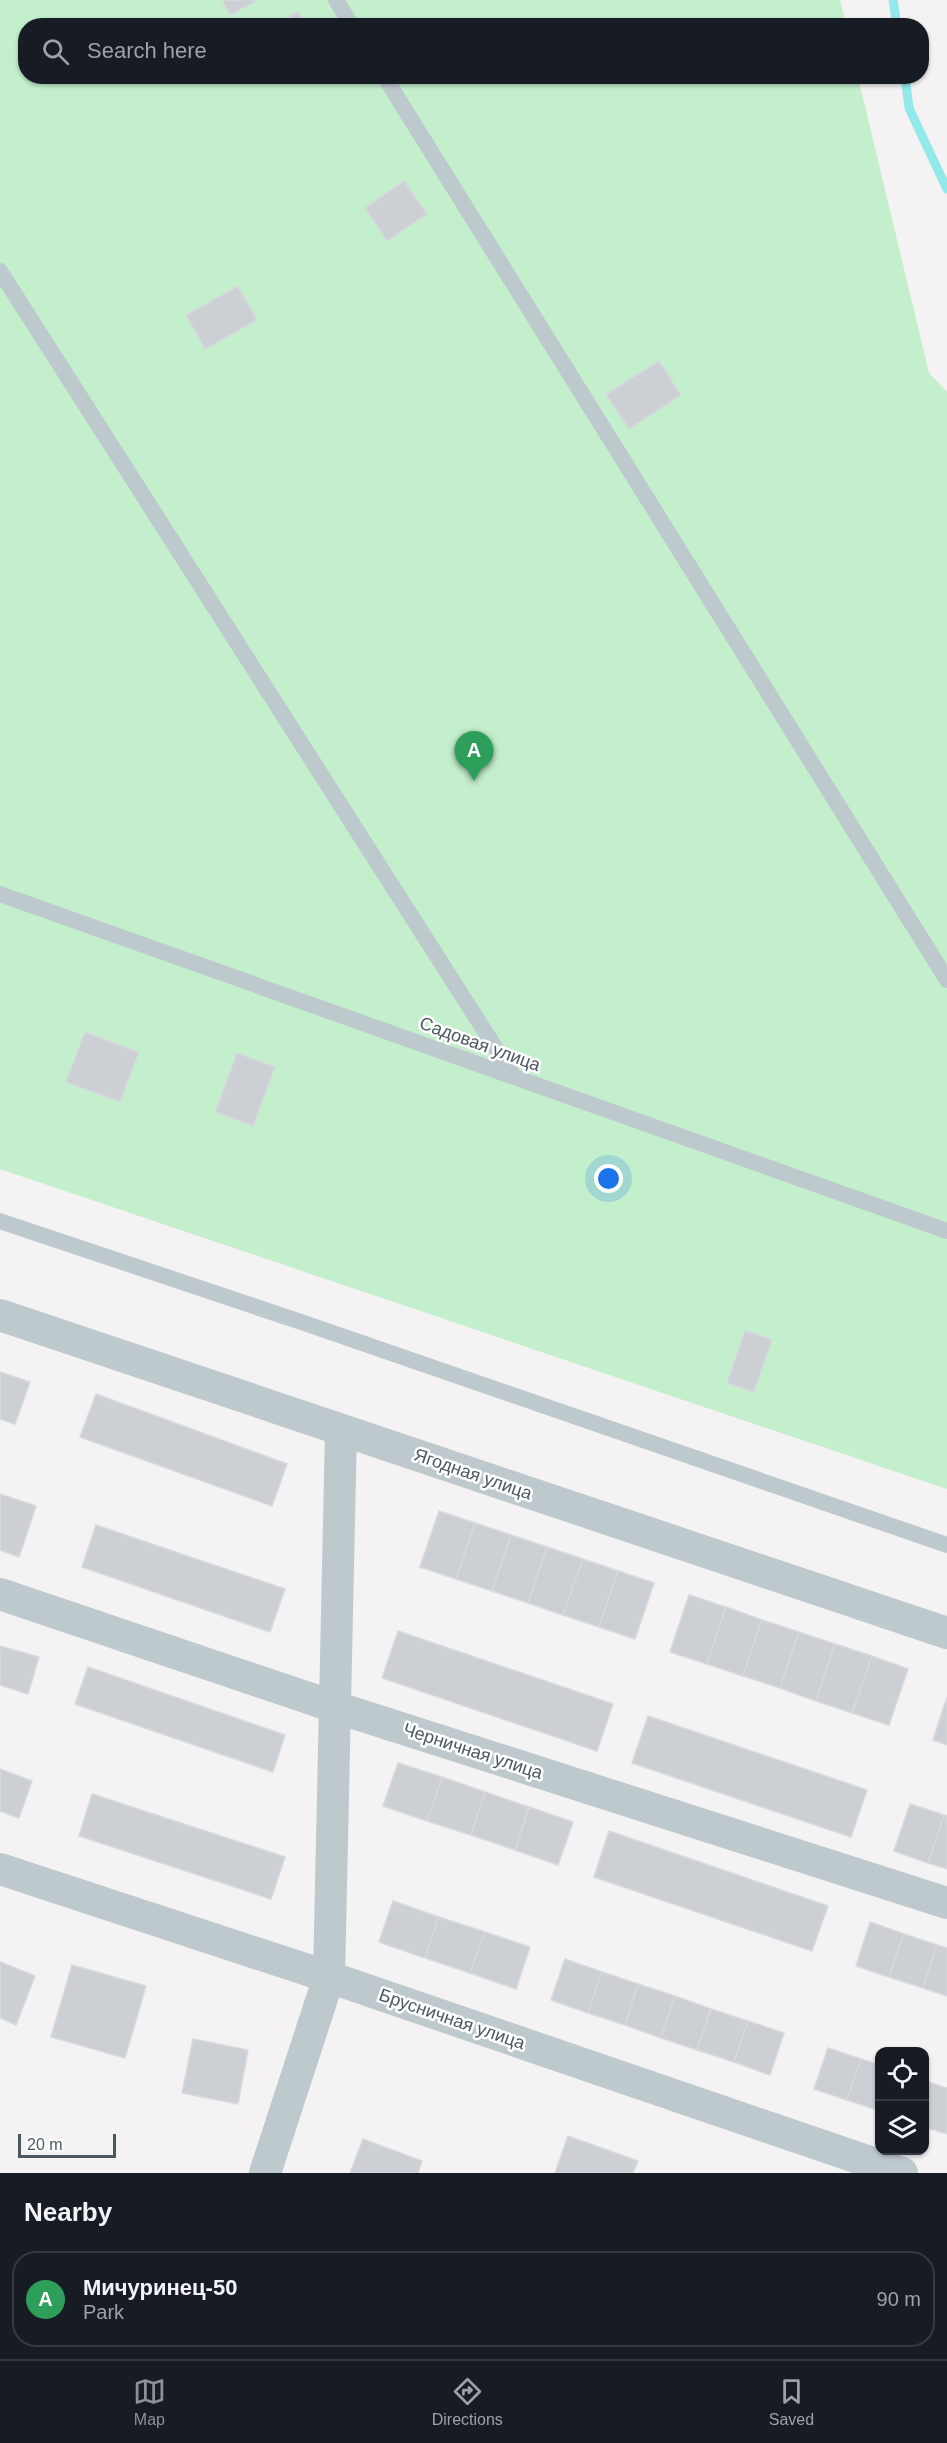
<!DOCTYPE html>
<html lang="en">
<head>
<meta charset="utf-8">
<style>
	:root { --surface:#171b24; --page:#20242c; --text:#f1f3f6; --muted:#9ea1a6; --line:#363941; --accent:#8c9099 }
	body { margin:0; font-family:Arial,sans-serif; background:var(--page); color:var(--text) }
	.controls { position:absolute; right:18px; bottom:18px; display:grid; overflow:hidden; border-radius:12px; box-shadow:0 2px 4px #0004 }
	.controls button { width:54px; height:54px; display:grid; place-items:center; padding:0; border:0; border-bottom:2px solid var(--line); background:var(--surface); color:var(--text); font:30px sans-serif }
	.scale { position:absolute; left:18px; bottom:15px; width:98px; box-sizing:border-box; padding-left:6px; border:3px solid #4a595f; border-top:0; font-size:16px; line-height:21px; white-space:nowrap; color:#4a595f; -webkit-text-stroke:4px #fff; paint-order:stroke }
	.you { position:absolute; left:609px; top:1179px; width:21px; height:21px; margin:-15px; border:4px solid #fff; border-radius:50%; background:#1a73e8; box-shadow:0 0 0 9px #1a73e833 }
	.badge { display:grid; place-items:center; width:39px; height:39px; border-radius:50%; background:var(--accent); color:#fff; font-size:20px; font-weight:700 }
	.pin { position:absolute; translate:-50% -50px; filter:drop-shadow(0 2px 3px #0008) }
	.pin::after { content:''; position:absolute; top:32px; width:21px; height:18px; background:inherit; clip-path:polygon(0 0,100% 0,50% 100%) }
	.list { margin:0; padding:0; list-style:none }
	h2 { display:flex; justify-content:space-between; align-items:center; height:78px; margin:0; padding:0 24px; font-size:26px }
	h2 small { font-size:20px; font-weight:400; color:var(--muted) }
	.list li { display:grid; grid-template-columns:39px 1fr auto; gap:18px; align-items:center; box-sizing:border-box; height:96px; margin:0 12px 12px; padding:0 12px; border:2px solid var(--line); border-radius:24px }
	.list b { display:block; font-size:22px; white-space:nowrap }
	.list p { margin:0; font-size:20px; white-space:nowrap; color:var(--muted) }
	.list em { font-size:20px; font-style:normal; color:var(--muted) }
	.icon { flex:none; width:33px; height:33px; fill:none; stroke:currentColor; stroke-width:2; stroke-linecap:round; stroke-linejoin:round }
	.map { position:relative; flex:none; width:947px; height:2173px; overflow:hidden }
	.search { position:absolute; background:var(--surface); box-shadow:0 2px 4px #0004; left:18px; right:18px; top:18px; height:66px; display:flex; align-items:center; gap:15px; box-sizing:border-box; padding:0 21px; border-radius:24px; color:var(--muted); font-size:22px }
	.sheet { height:186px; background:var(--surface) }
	nav { display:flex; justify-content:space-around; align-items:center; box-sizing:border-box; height:84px; border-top:2px solid var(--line); background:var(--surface); font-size:16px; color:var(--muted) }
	nav a { display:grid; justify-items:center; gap:3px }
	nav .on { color:var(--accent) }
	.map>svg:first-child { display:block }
	.green { fill:#c3efcc }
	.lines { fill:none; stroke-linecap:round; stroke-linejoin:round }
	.stream { stroke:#92e9ea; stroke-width:9 }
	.building { fill:#ccd0d4; stroke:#d6d9dd; stroke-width:1.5 }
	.lane { stroke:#bec9ce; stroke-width:16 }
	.street { stroke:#bec9ce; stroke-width:32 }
	.labels { text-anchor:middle; stroke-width:5; stroke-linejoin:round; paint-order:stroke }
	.street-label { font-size:18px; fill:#4a595f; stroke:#fff }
</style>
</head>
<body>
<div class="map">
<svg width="947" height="2173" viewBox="0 0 947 2173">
	<rect width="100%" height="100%" fill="#f4f2f2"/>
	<polygon class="green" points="0,0 840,0 846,25 26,26 26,76 858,77 929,373 947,392 947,1489 0,1169"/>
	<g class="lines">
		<g class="stream">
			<polyline points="893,0 897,26"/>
			<polyline points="905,76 909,108 947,189"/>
		</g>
	</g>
	<g class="building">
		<polygon points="222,0 258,0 230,15"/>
		<polygon points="298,11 307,26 275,26"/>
		<polygon points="404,181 427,214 387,241 365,208"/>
		<polygon points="238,286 257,320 205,349 186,315"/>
		<polygon points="659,361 681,395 629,429 606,394"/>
		<polygon points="85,1032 139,1052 120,1102 66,1082"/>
		<polygon points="237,1053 275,1067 253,1126 215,1112"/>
		<polygon points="745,1330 772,1340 754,1392 727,1383"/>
		<polygon points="0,1372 30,1382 15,1424 0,1419"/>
		<polygon points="96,1394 287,1464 272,1506 80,1437"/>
		<polygon points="0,1494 36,1506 19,1557 0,1550"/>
		<polygon points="439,1511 475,1523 456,1579 420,1567"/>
		<polygon points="475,1523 511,1535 492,1591 456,1579"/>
		<polygon points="96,1525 285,1589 270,1632 82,1567"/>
		<polygon points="511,1535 547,1547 528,1603 492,1591"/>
		<polygon points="547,1547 583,1559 563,1615 528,1603"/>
		<polygon points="583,1559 618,1571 599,1627 563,1615"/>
		<polygon points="618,1571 654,1583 635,1639 599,1627"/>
		<polygon points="689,1595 726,1607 707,1664 670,1652"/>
		<polygon points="726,1607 762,1620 743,1676 707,1664"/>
		<polygon points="762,1620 799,1632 780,1688 743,1676"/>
		<polygon points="398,1631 613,1704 597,1751 382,1678"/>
		<polygon points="799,1632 835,1644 816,1701 780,1688"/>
		<polygon points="835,1644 872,1656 852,1713 816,1701"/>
		<polygon points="0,1646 39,1657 28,1694 0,1685"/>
		<polygon points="872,1656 908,1669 889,1725 852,1713"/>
		<polygon points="88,1667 285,1735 273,1772 75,1704"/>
		<polygon points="947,1697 947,1745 933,1740"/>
		<polygon points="648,1716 867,1790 851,1837 632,1763"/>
		<polygon points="398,1763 442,1777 427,1821 383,1806"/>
		<polygon points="0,1769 32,1781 19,1818 0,1811"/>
		<polygon points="442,1777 485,1792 471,1835 427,1821"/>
		<polygon points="485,1792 529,1807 515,1850 471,1835"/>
		<polygon points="92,1794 285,1857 271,1899 79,1836"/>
		<polygon points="910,1804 944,1815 928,1863 894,1851"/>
		<polygon points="529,1807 573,1822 558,1865 515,1850"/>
		<polygon points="944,1815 947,1816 947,1869 928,1863"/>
		<polygon points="609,1831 828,1906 812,1951 594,1877"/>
		<polygon points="393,1901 439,1917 425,1958 379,1942"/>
		<polygon points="439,1917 485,1932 470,1973 425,1958"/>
		<polygon points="870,1922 904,1934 889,1977 856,1966"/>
		<polygon points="485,1932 530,1947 516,1989 470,1973"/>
		<polygon points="904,1934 937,1945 923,1988 889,1977"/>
		<polygon points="937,1945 947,1948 947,1996 923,1988"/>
		<polygon points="565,1959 602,1972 588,2013 551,2000"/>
		<polygon points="0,1962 35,1976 16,2025 0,2018"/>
		<polygon points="72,1965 146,1986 125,2058 51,2037"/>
		<polygon points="602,1972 638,1984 625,2025 588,2013"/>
		<polygon points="638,1984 675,1996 661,2038 625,2025"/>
		<polygon points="675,1996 711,2009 697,2050 661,2038"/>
		<polygon points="711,2009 748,2021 734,2062 697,2050"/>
		<polygon points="748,2021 784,2033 770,2075 734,2062"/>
		<polygon points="193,2039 248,2050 238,2104 182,2093"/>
		<polygon points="828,2048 861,2059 847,2100 814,2089"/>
		<polygon points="861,2059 880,2065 880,2111 847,2100"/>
		<polygon points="928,2082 947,2088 947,2134 924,2127 924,2093"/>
		<polygon points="568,2136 638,2161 633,2173 555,2173"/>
		<polygon points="363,2139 422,2161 418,2173 350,2173"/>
	</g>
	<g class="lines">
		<g class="lane">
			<polyline points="336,0 352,26"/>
			<polyline points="384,76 947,980"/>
			<polyline points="0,271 514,1077"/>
			<polyline points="0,894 947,1231"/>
			<polyline points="0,1221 307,1324 947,1545"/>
		</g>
		<g class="street">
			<polyline points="0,1315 947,1633"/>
			<polyline points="0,1594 335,1707 947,1903"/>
			<polyline points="0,1869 329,1977 902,2173"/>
			<polyline points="265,2173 329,1977 341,1430"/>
		</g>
	</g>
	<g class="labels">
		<g class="street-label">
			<text transform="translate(480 1044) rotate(20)" y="6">Садовая улица</text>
			<text transform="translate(473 1474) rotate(19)" y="6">Ягодная улица</text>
			<text transform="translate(473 1751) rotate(18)" y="6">Черничная улица</text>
			<text transform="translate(452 2019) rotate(19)" y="6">Брусничная улица</text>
		</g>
	</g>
</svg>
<div class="controls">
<button><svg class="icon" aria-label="locate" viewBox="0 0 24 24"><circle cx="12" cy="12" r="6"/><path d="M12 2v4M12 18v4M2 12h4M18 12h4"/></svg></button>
<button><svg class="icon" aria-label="layers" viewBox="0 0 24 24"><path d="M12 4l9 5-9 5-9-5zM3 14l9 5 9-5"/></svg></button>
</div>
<div class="scale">20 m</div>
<div class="you"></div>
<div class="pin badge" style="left:474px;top:781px;background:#2e9e5b">A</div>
<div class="search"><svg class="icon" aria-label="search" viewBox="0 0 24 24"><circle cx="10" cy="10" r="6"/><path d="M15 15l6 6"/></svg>Search here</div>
</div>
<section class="sheet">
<h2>Nearby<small></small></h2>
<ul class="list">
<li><span class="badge" style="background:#2e9e5b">A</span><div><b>Мичуринец-50</b><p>Park</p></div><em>90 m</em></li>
</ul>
</section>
<nav>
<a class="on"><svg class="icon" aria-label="map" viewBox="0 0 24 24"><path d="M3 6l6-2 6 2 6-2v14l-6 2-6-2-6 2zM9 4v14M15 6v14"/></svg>Map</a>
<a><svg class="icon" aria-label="directions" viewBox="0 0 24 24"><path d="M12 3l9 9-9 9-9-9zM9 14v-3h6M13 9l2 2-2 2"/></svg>Directions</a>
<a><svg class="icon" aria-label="saved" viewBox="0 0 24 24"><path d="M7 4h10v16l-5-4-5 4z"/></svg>Saved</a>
</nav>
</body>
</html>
